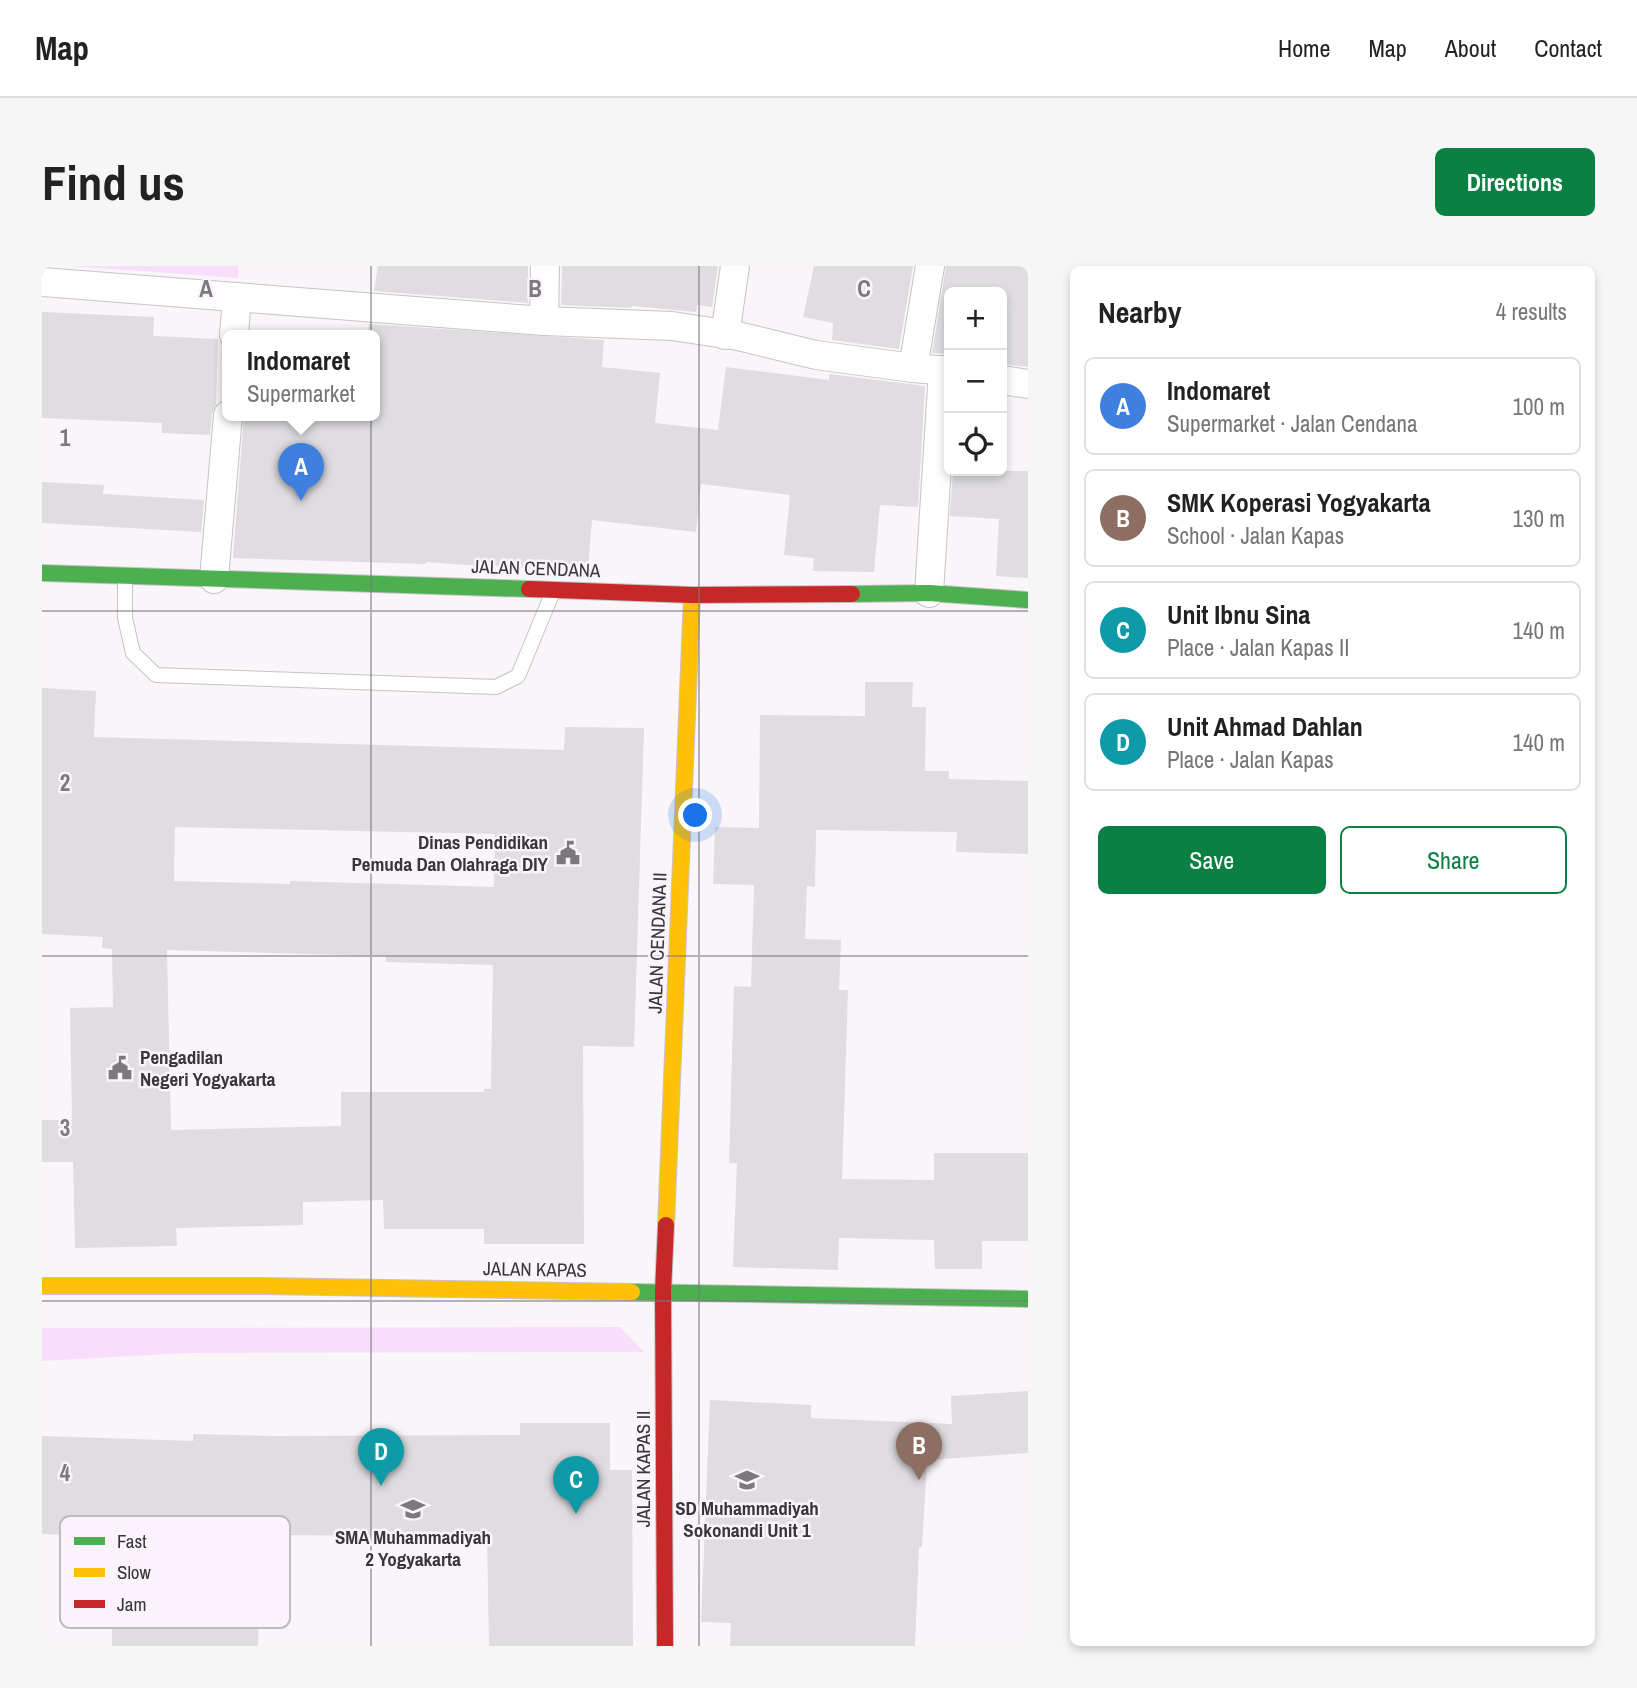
<!DOCTYPE html>
<html lang="en">
<head>
<meta charset="utf-8">
<style>
	:root { --surface:#fff; --page:#f6f6f6; --text:#222; --muted:#767676; --line:#e0e0e0; --accent:#0b8043 }
	body { margin:0; font-family:"Archivo Narrow",sans-serif; background:var(--page); color:var(--text) }
	.controls { position:absolute; right:21px; top:21px; display:grid; overflow:hidden; border-radius:10px; box-shadow:0 4px 10px #0003 }
	.controls button { width:63px; height:63px; display:grid; place-items:center; padding:0; border:0; border-bottom:2px solid var(--line); background:var(--surface); color:var(--text); font:35px sans-serif }
	.you { position:absolute; left:654px; top:550px; width:24px; height:24px; margin:-18px; border:5px solid #fff; border-radius:50%; background:#1a73e8; box-shadow:0 0 0 10px #1a73e833 }
	.badge { display:grid; place-items:center; width:46px; height:46px; border-radius:50%; background:var(--accent); color:#fff; font-size:23px; font-weight:700 }
	.pin { position:absolute; translate:-50% -58px; filter:drop-shadow(0 2px 4px #0008) }
	.pin::after { content:''; position:absolute; top:37px; width:24px; height:21px; background:inherit; clip-path:polygon(0 0,100% 0,50% 100%) }
	.popup { position:absolute; left:180px; top:64px; width:158px; height:91px; box-sizing:border-box; display:grid; place-content:center; border-radius:10px; background:var(--surface); filter:drop-shadow(0 2px 5px #0005); font-size:23px; white-space:nowrap; color:var(--muted) }
	.popup b { font-size:26px; color:var(--text) }
	.popup::after { content:''; position:absolute; left:50%; top:100%; margin-left:-14px; border:14px solid transparent; border-top-color:var(--surface) }
	.list { margin:0; padding:0; list-style:none }
	h2 { display:flex; justify-content:space-between; align-items:center; height:91px; margin:0; padding:0 28px; font-size:30px }
	h2 small { font-size:23px; font-weight:400; color:var(--muted) }
	.list li { display:grid; grid-template-columns:46px 1fr auto; gap:21px; align-items:center; box-sizing:border-box; height:98px; margin:0 14px 14px; padding:0 14px; border:2px solid var(--line); border-radius:10px }
	.list b { display:block; font-size:26px; white-space:nowrap }
	.list p { margin:0; font-size:23px; white-space:nowrap; color:var(--muted) }
	.list em { font-size:23px; font-style:normal; color:var(--muted) }
	.actions { display:flex; gap:14px; padding:21px 28px }
	.actions a { flex:1; padding:16px 0; border:2px solid var(--accent); border-radius:10px; text-align:center; font-size:24px; color:var(--accent) }
	.actions .main { background:var(--accent); color:#fff }
	.icon { flex:none; width:38px; height:38px; fill:none; stroke:currentColor; stroke-width:2; stroke-linecap:round; stroke-linejoin:round }
	.map { position:relative; flex:none; width:986px; height:1380px; overflow:hidden; border-radius:10px }
	header { display:flex; align-items:center; gap:42px; box-sizing:border-box; height:98px; padding:0 35px; background:var(--surface); border-bottom:2px solid var(--line) }
	header strong { font-size:33px }
	nav { display:flex; gap:38px; margin-inline-start:auto; font-size:24px }
	.intro { display:flex; align-items:center; justify-content:space-between; box-sizing:border-box; height:168px; padding:0 42px }
	h1 { margin:0; font-size:49px }
	.button { padding:18px 32px; border-radius:10px; background:var(--accent); color:#fff; font-size:24px; font-weight:700 }
	main { display:flex; gap:42px; padding:0 42px }
	aside { flex:1; background:var(--surface); border-radius:10px; box-shadow:0 4px 10px #0003 }
	.map>svg:first-child { display:block }
	.green { fill:#f8defc }
	.building { fill:#dfdde0; fill-rule:evenodd }
	.lines { fill:none; stroke-linecap:round; stroke-linejoin:round }
	.lane-casing { stroke:#c6c4c6; stroke-width:16 }
	.street-casing { stroke:#c6c4c6; stroke-width:30 }
	.fast-casing { stroke:#c6c4c6; stroke-width:18 }
	.slow-casing { stroke:#c6c4c6; stroke-width:18 }
	.jam-casing { stroke:#c6c4c6; stroke-width:18 }
	.lane { stroke:#fefefe; stroke-width:14 }
	.street { stroke:#fefefe; stroke-width:28 }
	.fast { stroke:#4caf50; stroke-width:16 }
	.slow { stroke:#ffc107; stroke-width:16 }
	.jam { stroke:#c62828; stroke-width:16 }
	.grid { fill:none; stroke:#7c797c; stroke-width:2; stroke-opacity:0.55 }
	.labels { text-anchor:middle; stroke-width:5; stroke-linejoin:round; paint-order:stroke }
	.street-label { font-size:19px; fill:#393639; stroke:#faf3fb }
	.poi-label { font-size:19px; font-weight:bold; fill:#393639; stroke:#faf3fb }
	.key { fill:#faf3fb; stroke:#c0bac1; stroke-width:2 }
	.key-label { font-size:19px; fill:#393639 }
	.grid-label { font-size:23px; text-anchor:middle; font-weight:bold; fill:#7c797c; stroke:#faf3fb; stroke-width:5; stroke-linejoin:round; paint-order:stroke }
</style>
</head>
<body>
<header>
<strong>Map</strong>
<nav><a>Home</a><a>Map</a><a>About</a><a>Contact</a></nav>
</header>
<div class="intro"><h1>Find us</h1><a class="button">Directions</a></div>
<main>
<div class="map">
<svg width="986" height="1380" viewBox="0 0 986 1380">
	<rect width="100%" height="100%" fill="#f9f5f9"/>
	<g class="green">
		<polygon points="29,0 196,0 196,12"/>
		<polygon points="578,1061 602,1086 145,1087 0,1095 0,1062"/>
	</g>
	<g class="building">
		<polygon points="336,0 486,0 486,37 332,25"/>
		<polygon points="520,0 676,0 670,41 655,39 654,46 590,40 589,42 519,39"/>
		<polygon points="772,0 871,0 857,83 790,74 791,57 761,51"/>
		<polygon points="904,0 986,0 986,101 960,98 960,26 907,26 907,88 890,87"/>
		<polygon points="0,46 112,51 111,70 176,73 174,138 170,147 168,169 120,167 120,157 0,152"/>
		<polygon points="327,58 562,74 560,101 618,107 613,157 676,164 684,101 787,114 787,108 883,120 876,241 838,239 832,306 771,305 772,292 742,289 748,229 659,218 654,266 550,254 546,304 425,299 384,296 384,298 191,292 202,149 332,149 332,69 325,69"/>
		<polygon points="911,205 986,205 986,312 954,310 957,253 908,250"/>
		<polygon points="0,216 62,219 61,228 162,234 159,266 0,257"/>
		<polygon points="823,416 871,416 870,441 884,441 883,505 907,505 907,513 986,515 986,588 914,586 915,566 774,564 773,621 765,620 763,673 799,674 797,724 806,724 800,913 892,914 892,887 986,887 986,975 940,975 940,1003 893,1003 892,974 797,972 796,1004 691,1001 695,897 687,897 692,720 709,721 712,619 671,618 673,561 717,562 718,449 823,450"/>
		<path d="M 0,422 L 54,425 L 52,471 L 522,484 L 523,461 L 602,462 L 592,781 L 541,780 L 542,978 L 442,978 L 442,963 L 342,963 L 341,934 L 261,936 L 261,959 L 134,962 L 135,980 L 33,982 L 31,896 L 0,896 L 0,854 L 30,854 L 28,742 L 71,741 L 70,683 L 60,682 L 61,671 L 0,668 ZM 133,561 L 453,568 L 452,621 L 248,615 L 248,618 L 132,615 ZM 125,684 L 344,690 L 344,696 L 451,699 L 449,823 L 442,823 L 442,826 L 299,826 L 299,860 L 129,864 Z"/>
		<polygon points="986,1125 986,1187 885,1194 880,1281 877,1281 873,1380 688,1380 689,1357 659,1356 668,1134 769,1139 769,1152 910,1158 909,1130"/>
		<polygon points="478,1157 568,1157 568,1204 590,1204 591,1380 447,1380 445,1271 239,1269 238,1325 217,1325 216,1380 70,1380 70,1271 0,1268 0,1170 151,1175 151,1168 232,1170 478,1169"/>
	</g>
	<g class="lines">
		<g class="lane-casing">
			<polyline id="lane" points="83,313 83,352 91,387 114,409 454,421 476,410 510,328"/>
		</g>
		<g class="street-casing">
			<g id="street">
				<polyline points="0,16 502,55 630,60 696,70 774,89 871,102 907,105"/>
				<polyline points="502,55 503,0"/>
				<polyline points="192,69 195,31"/>
				<polyline points="683,69 693,0"/>
				<polyline points="871,102 888,0"/>
				<polyline points="960,114 986,118"/>
				<polyline points="172,313 186,149"/>
				<polyline points="887,327 901,104"/>
			</g>
		</g>
		<g class="fast-casing">
			<g id="fast">
				<polyline points="0,307 487,323"/>
				<polyline points="810,328 887,327 986,334"/>
				<polyline points="590,1026 986,1033"/>
			</g>
		</g>
		<g class="slow-casing">
			<g id="slow">
				<polyline points="624,959 650,329"/>
				<polyline points="0,1020 221,1020 590,1026"/>
			</g>
		</g>
		<g class="jam-casing">
			<g id="jam">
				<polyline points="487,323 650,329 810,328"/>
				<polyline points="623,1380 621,1026 624,959"/>
			</g>
		</g>
		<use href="#lane" class="lane"/>
		<use href="#street" class="street"/>
		<use href="#fast" class="fast"/>
		<use href="#slow" class="slow"/>
		<use href="#jam" class="jam"/>
	</g>
	<path class="grid" d="M 329,0 L 329,1380M 657,0 L 657,1380M 0,345 L 986,345M 0,690 L 986,690M 0,1035 L 986,1035"/>
	<defs>
		<g id="civic-bare" transform="scale(1.89)"><path d="M-.6-6.5H3V-4.5H.6V-3L4-1V1h2V6H-6V1h2V-1L-.6-3ZM-1.2 2.5V6h2.4V2.5Z" fill="#7c797c" stroke="#faf3fb" stroke-width="2.5" paint-order="stroke"/></g>
		<g id="school-bare" transform="scale(1.89)"><path d="M0-5L7-2L0 1L-7-2ZM-4 1L0 2.5L4 1V4Q0 6-4 4Z" fill="#7c797c" stroke="#faf3fb" stroke-width="2.5" paint-order="stroke"/></g>
	</defs>
	<g fill-rule="evenodd">
		<use href="#civic-bare" x="526" y="587"/>
		<use href="#civic-bare" x="78" y="802"/>
		<use href="#school-bare" x="705" y="1214"/>
		<use href="#school-bare" x="371" y="1243"/>
	</g>
	<g class="labels">
		<g class="street-label">
			<text transform="translate(494 302) rotate(2)" y="7">JALAN CENDANA</text>
			<text transform="translate(615 677) rotate(-88)" y="7">JALAN CENDANA II</text>
			<text transform="translate(493 1003) rotate(1)" y="7">JALAN KAPAS</text>
			<text transform="translate(601 1203) rotate(-90)" y="7">JALAN KAPAS II</text>
		</g>
		<g class="poi-label">
			<text x="506" y="583" text-anchor="end">Dinas Pendidikan<tspan x="506" dy="22">Pemuda Dan Olahraga DIY</tspan></text>
			<text x="98" y="798" text-anchor="start">Pengadilan<tspan x="98" dy="22">Negeri Yogyakarta</tspan></text>
			<text x="705" y="1249">SD Muhammadiyah<tspan x="705" dy="22">Sokonandi Unit 1</tspan></text>
			<text x="371" y="1278">SMA Muhammadiyah<tspan x="371" dy="22">2 Yogyakarta</tspan></text>
		</g>
	</g>
	<rect x="18" y="1250" width="230" height="112" rx="10" class="key"/>
	<rect x="32" y="1271" width="31" height="8" fill="#4caf50"/>
	<rect x="32" y="1302" width="31" height="9" fill="#ffc107"/>
	<rect x="32" y="1334" width="31" height="8" fill="#c62828"/>
	<g class="key-label">
		<text x="75" y="1282">Fast</text>
		<text x="75" y="1313">Slow</text>
		<text x="75" y="1345">Jam</text>
	</g>
	<g class="grid-label">
		<text x="164" y="31">A</text>
		<text x="493" y="31">B</text>
		<text x="822" y="31">C</text>
		<text x="23" y="180">1</text>
		<text x="23" y="525">2</text>
		<text x="23" y="870">3</text>
		<text x="23" y="1215">4</text>
	</g>
</svg>
<div class="controls">
<button>+</button>
<button>−</button>
<button><svg class="icon" aria-label="locate" viewBox="0 0 24 24"><circle cx="12" cy="12" r="6"/><path d="M12 2v4M12 18v4M2 12h4M18 12h4"/></svg></button>
</div>
<div class="you"></div>
<div class="pin badge" style="left:259px;top:235px;background:#3f7fe0">A</div>
<div class="popup"><b>Indomaret</b>Supermarket</div>
<div class="pin badge" style="left:877px;top:1214px;background:#8d6e63">B</div>
<div class="pin badge" style="left:534px;top:1248px;background:#0f9aa8">C</div>
<div class="pin badge" style="left:339px;top:1220px;background:#0f9aa8">D</div>
</div>
<aside>
<h2>Nearby<small>4 results</small></h2>
<ul class="list">
<li><span class="badge" style="background:#3f7fe0">A</span><div><b>Indomaret</b><p>Supermarket · Jalan Cendana</p></div><em>100 m</em></li>
<li><span class="badge" style="background:#8d6e63">B</span><div><b>SMK Koperasi Yogyakarta</b><p>School · Jalan Kapas</p></div><em>130 m</em></li>
<li><span class="badge" style="background:#0f9aa8">C</span><div><b>Unit Ibnu Sina</b><p>Place · Jalan Kapas II</p></div><em>140 m</em></li>
<li><span class="badge" style="background:#0f9aa8">D</span><div><b>Unit Ahmad Dahlan</b><p>Place · Jalan Kapas</p></div><em>140 m</em></li>
</ul>
<div class="actions"><a class="main">Save</a><a>Share</a></div>
</aside>
</main>
</body>
</html>
